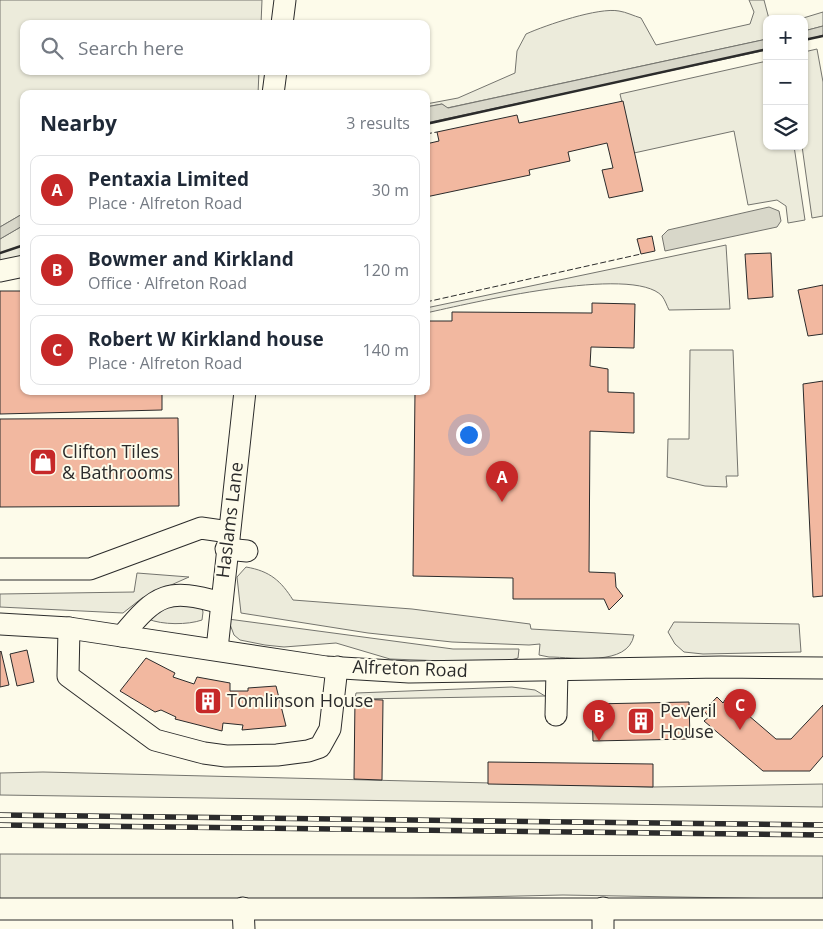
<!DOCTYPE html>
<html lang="en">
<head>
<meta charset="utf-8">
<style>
	:root { --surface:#fff; --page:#f2f2f3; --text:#1f2937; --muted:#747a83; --line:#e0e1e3; --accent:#c62828 }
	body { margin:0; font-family:"Open Sans",sans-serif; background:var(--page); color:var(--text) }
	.controls { position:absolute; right:15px; top:15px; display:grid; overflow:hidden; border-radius:10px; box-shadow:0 1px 4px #0004 }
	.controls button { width:45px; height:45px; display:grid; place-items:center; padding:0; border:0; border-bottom:1px solid var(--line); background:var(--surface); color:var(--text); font:25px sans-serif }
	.you { position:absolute; left:468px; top:434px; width:18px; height:18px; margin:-12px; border:4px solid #fff; border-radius:50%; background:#1a73e8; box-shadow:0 0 0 8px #1a73e833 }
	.badge { display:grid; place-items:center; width:32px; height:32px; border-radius:50%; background:var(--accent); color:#fff; font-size:16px; font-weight:700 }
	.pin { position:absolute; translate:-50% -41px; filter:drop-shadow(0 1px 2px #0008) }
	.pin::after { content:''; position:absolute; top:26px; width:18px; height:15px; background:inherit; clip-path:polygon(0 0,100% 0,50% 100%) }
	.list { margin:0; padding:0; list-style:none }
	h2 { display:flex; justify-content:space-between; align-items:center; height:65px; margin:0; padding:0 20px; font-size:21px }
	h2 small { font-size:16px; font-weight:400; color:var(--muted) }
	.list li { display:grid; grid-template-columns:32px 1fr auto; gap:15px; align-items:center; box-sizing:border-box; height:70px; margin:0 10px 10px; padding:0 10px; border:1px solid var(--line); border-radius:10px }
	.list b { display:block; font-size:19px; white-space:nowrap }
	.list p { margin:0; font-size:16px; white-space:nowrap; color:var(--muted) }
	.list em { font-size:16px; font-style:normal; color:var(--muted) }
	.icon { flex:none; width:28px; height:28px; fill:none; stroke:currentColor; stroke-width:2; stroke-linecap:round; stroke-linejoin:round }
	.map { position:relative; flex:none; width:823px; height:929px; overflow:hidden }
	.search { position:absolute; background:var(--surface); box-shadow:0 1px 4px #0004; left:20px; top:20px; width:410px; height:55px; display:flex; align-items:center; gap:12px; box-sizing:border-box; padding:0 18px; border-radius:10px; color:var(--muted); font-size:19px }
	.panel { position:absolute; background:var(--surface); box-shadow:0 1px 4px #0004; left:20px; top:90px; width:410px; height:305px; border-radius:10px }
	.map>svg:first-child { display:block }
	.green { fill:#ecebdb; stroke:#74746e }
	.water { fill:#d8d7c9; stroke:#74746e }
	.building { fill:#f2b8a0; stroke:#2b2b2b }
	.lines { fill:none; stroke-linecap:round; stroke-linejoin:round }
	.minor-casing { stroke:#2b2b2b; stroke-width:23 }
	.minor { stroke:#fdfbea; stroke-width:21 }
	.rail-casing { stroke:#2b2b2b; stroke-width:5.5 }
	.rail { stroke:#fdfbea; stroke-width:4; stroke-dasharray:11; stroke-linecap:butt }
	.fence { stroke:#2b2b2b; stroke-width:1; stroke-dasharray:6 2.5; stroke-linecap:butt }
	.wall { stroke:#2b2b2b; stroke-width:2.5 }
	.labels { text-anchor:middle; stroke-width:4; stroke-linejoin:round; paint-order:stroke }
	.poi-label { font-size:18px; fill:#2b2b2b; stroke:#fdfbea; text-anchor:start }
	.street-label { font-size:18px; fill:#2b2b2b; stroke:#fdfbea }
</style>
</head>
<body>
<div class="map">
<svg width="823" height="929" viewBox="0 0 823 929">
	<rect width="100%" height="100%" fill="#fdfbea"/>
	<g class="green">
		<polygon points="0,0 262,0 261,24 24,24 24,71 259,71 258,94 24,94 24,213 0,227"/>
		<path d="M 749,0 L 764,0 L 769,19 L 767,19 L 767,39 L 447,108 L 442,104 L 426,107 L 426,104 L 458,98 L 515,73 L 517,51 L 526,34 C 546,25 599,7 619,11 C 626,12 634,16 641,18 L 656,45 L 750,24 L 754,12 Z"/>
		<polygon points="823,12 823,26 804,31 804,19 800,19"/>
		<polygon points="817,49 823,82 823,216 812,218 802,146 804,146 804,52"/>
		<polygon points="767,61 767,146 794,146 805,220 788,223 786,206 777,200 748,205 734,131 634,153 620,94"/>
		<polygon points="24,225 24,255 0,262 0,239"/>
		<path d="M 726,245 L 730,309 L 669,310 C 667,306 665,300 662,296 C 633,264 467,304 426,313 L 426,308 Z"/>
		<polygon points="690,350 733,350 738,476 726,476 727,487 705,486 667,477 668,439 689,439"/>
		<path d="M 246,567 C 270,571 281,581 293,600 L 412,609 L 530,624 L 531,629 L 634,635 C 628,667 574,657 549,657 L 539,655 L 540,644 L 529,645 L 452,642 L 368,633 L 241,613 L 237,577 Z"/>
		<polygon points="137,573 189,577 142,598 123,613 0,607 0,594 134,592"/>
		<path d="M 167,603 L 201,605 L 203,612 L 202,620 C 188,625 162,625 148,619 Z"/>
		<polygon points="228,619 453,649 519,649 518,658 501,663 390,659 336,643 284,647 265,645 240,640 234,635"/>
		<polygon points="674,622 799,624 801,652 703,654 684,652 675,644 668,632"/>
		<polygon points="512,687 535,690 545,696 355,699 356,693"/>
		<polygon points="43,772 653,787 823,784 823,807 0,795 0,773"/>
		<polygon points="0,854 823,856 823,902 791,899 563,895 0,908"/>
	</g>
	<g class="water">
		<polygon points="823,26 823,35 804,41 804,31"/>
		<polygon points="767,39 767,50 426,123 426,107 442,104 448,108"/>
		<polygon points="769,207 779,211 781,221 777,227 665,251 662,236 668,230"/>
		<polygon points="24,213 24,225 0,239 0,227"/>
	</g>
	<g class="building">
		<polygon points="623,101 643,191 609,198 602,170 613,168 607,143 568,152 570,161 529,170 530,175 426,197 426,144 439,141 437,132 517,115 519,123"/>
		<polygon points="652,236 655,251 641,254 637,239"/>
		<polygon points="771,253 773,297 748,299 745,254"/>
		<polygon points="823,285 823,334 808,336 798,290"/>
		<polygon points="0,291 24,291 24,391 162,391 162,410 0,414"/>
		<polygon points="592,303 635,304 634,348 591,347 590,366 608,369 608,392 634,393 634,433 590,431 589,572 615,573 616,587 623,596 609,610 604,599 513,599 513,578 413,576 415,391 426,391 426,321 452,321 452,312 592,313"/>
		<polygon points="823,381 823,596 813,597 803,384"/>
		<polygon points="178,418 179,506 0,507 0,419"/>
		<polygon points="27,650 34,682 17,686 10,654"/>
		<polygon points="1,651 9,685 0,687 0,652"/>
		<polygon points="146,658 175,673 173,677 194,684 197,677 230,683 230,691 248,691 248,688 276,686 286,726 242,730 243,725 223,723 222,731 175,719 176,717 161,710 155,712 120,691"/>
		<polygon points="717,697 723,703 727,697 776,739 791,739 823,705 823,756 810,771 763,771 704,721 709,717 704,711"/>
		<polygon points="355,699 383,700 382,780 354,779"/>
		<polygon points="689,702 690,739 593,741 592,704"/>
		<polygon points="488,762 653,764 653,787 488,784"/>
	</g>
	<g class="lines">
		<g class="minor-casing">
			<g id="minor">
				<polyline points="282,24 285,0"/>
				<polyline points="273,94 276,71"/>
				<polyline points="0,271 24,266"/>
				<polyline points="226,549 247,551"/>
				<polyline points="0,569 90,569 201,528 229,532"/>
				<polyline points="0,624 69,628 326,667 409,672 721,667 823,668"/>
				<polyline points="69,628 68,676 155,740 204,753 226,756 277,755 308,751 320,747 330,729 337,667"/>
				<path d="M 122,636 C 157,593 168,588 221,603"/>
				<polyline points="217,649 245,391"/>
				<polyline points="556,715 557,670"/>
				<polyline points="243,908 244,929"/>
				<polyline points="0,909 823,909"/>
				<polyline points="603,929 603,908"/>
			</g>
		</g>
		<use href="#minor" class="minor"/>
		<g class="rail-casing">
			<g id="rail">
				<polyline points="0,815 823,825"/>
				<polyline points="0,825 823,835"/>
			</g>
		</g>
		<use href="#rail" class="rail"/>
		<g class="fence">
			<polyline points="426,134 437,132"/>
			<polyline points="426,302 641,254"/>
		</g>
		<g class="wall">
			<polyline points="804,40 823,36"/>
			<polyline points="426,124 767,49"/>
			<polyline points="0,253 24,245"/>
		</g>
	</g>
	<defs>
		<g id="shop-square" transform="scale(1.4375)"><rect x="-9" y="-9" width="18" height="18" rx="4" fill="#c62828" stroke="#fdfbea"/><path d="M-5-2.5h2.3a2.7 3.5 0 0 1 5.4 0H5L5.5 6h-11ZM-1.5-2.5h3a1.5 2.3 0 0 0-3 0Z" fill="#fff"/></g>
		<g id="building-square" transform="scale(1.4375)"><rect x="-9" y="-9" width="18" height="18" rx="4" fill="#c62828" stroke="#fdfbea"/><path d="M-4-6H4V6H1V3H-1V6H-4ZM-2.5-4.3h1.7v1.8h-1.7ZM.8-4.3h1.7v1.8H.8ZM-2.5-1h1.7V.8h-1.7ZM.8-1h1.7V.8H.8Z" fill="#fff"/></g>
	</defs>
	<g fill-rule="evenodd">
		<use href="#shop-square" x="43" y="462"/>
		<use href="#building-square" x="208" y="701"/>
		<use href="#building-square" x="641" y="721"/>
	</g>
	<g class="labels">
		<g class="poi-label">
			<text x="62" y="458">Clifton Tiles<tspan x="62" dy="21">&amp; Bathrooms</tspan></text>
			<text x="227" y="707">Tomlinson House</text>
			<text x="660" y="717">Peveril<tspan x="660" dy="21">House</tspan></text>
		</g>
		<g class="street-label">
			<text transform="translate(230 520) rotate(-83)" y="6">Haslams Lane</text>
			<text transform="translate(410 669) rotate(2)" y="6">Alfreton Road</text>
		</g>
	</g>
</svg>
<div class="controls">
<button>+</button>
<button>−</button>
<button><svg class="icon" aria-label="layers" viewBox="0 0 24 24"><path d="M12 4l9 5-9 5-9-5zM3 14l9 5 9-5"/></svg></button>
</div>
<div class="you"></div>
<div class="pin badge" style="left:502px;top:502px">A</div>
<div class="pin badge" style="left:599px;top:741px">B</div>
<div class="pin badge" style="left:740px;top:730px">C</div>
<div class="search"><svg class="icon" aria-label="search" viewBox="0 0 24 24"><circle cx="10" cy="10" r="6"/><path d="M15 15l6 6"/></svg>Search here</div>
<section class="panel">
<h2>Nearby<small>3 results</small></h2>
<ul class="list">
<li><span class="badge">A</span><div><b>Pentaxia Limited</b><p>Place · Alfreton Road</p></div><em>30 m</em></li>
<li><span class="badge">B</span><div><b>Bowmer and Kirkland</b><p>Office · Alfreton Road</p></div><em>120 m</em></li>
<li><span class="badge">C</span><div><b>Robert W Kirkland house</b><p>Place · Alfreton Road</p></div><em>140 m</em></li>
</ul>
</section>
</div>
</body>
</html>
